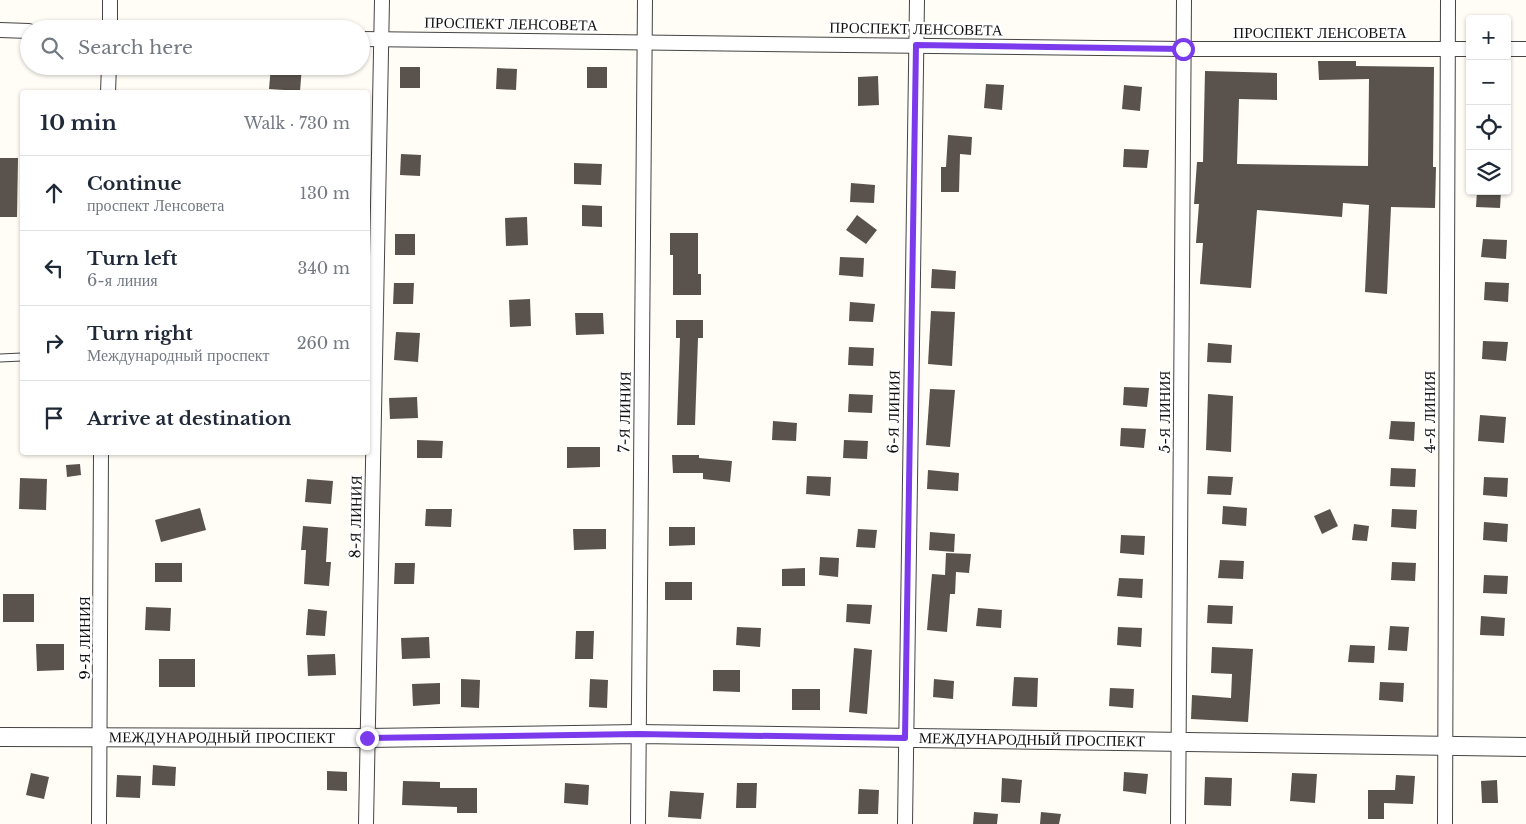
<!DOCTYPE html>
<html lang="en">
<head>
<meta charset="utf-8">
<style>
	:root { --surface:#fff; --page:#f2f2f3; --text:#1f2937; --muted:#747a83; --line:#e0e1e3 }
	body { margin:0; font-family:"Libre Baskerville",serif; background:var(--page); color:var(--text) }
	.controls { position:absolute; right:15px; top:15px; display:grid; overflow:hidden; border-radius:5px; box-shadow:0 1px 4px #0004 }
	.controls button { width:45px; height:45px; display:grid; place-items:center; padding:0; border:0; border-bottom:1px solid var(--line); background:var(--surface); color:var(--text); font:25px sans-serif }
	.stop { position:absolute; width:15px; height:15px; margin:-11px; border:4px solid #7c3aed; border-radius:50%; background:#fff }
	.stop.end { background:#7c3aed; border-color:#fff; box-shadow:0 1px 5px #0008 }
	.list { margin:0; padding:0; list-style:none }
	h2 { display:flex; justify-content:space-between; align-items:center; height:65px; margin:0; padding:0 20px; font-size:21px }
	h2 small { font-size:16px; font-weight:400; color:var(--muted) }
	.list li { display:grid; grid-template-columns:32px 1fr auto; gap:15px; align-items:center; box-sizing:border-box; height:75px; padding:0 20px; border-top:1px solid var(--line) }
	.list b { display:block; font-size:19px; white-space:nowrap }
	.list p { margin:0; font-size:16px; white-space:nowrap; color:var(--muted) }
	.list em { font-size:16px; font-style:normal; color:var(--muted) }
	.icon { flex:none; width:28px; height:28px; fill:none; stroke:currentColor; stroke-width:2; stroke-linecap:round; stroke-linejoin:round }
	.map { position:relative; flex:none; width:1526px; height:824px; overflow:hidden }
	.search { position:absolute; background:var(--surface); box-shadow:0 1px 4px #0004; left:20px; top:20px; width:350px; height:55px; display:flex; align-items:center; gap:12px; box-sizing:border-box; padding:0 18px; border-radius:28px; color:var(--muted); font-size:19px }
	.panel { position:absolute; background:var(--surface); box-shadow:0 1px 4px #0004; left:20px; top:90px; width:350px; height:365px; border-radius:5px }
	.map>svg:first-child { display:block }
	.building { fill:#5a524d }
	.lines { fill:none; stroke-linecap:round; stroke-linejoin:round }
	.service-casing { stroke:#444; stroke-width:9 }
	.minor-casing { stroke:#444; stroke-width:16 }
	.tertiary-casing { stroke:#444; stroke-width:20 }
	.service { stroke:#fff; stroke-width:7 }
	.minor { stroke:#fff; stroke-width:14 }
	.tertiary { stroke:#fff; stroke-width:18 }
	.route { stroke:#7c3aed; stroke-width:6 }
	.labels { text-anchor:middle; stroke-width:5; stroke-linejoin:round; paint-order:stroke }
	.street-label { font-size:15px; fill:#111; stroke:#fff }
</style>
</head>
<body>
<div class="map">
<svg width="1526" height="824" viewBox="0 0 1526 824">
	<rect width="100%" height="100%" fill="#fffdf5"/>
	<g class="building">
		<polygon points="1318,61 1356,61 1356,66 1434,67 1433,167 1436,167 1435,208 1391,207 1387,294 1365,292 1369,205 1343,203 1342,217 1257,210 1251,288 1200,284 1203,243 1196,243 1199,204 1194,204 1197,162 1203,162 1205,71 1277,73 1277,100 1239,99 1237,164 1368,166 1369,79 1319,80"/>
		<polygon points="271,66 302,66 300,91 269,89"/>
		<rect x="400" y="67" width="20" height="21"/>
		<rect x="587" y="67" width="20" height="21"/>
		<polygon points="497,68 517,69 516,90 496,89"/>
		<polygon points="878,76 879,105 858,106 858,77"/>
		<polygon points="986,84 1004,85 1002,110 984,108"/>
		<polygon points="1124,85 1142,87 1140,111 1122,109"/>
		<polygon points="948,135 972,137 971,155 960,154 959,192 941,192 941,167 946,167"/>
		<polygon points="1124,149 1149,150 1147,168 1123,167"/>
		<polygon points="401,154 421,155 420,176 400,175"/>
		<polygon points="0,158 18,158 17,217 0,217"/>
		<polygon points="574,163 602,164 601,185 574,184"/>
		<polygon points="851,183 875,185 874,203 850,202"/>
		<polygon points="1477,191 1501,191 1500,208 1476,207"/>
		<polygon points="582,205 602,206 602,227 582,226"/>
		<polygon points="857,215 877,230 866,244 846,230"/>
		<polygon points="527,217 528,245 506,246 505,218"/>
		<polygon points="670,233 698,233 698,274 701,274 701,295 673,295 673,255 670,255"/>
		<rect x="395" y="234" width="20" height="21"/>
		<polygon points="1483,239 1507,240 1506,259 1481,257"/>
		<polygon points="840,257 864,258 863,277 839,275"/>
		<polygon points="932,269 956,271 955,289 931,288"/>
		<polygon points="1485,282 1509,283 1508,302 1484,300"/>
		<polygon points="394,283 414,283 413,304 393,304"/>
		<polygon points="530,299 531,326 510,327 509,300"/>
		<polygon points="850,302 875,304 873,322 849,321"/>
		<polygon points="931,311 955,312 952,366 928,364"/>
		<polygon points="575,313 603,313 604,334 576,335"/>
		<polygon points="676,320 703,320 703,338 698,338 695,425 677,425 680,338 676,338"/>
		<polygon points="396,332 420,333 418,362 394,360"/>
		<polygon points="1483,341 1508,342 1506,361 1482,359"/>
		<polygon points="1208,343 1232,345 1231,363 1207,362"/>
		<polygon points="849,347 874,348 873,366 848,365"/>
		<polygon points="1124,387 1149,388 1147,407 1123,405"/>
		<polygon points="930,389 955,390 950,447 926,445"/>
		<polygon points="849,394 873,395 872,413 848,412"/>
		<polygon points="1208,394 1233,396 1231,452 1206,450"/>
		<polygon points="417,397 418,418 390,419 389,398"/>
		<polygon points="1480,415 1506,417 1504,443 1478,441"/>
		<polygon points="773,421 797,423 796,441 772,440"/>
		<polygon points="1391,421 1415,422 1414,441 1389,439"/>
		<polygon points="1121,428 1146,429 1144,448 1120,446"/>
		<polygon points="417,440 443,441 442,458 417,458"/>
		<polygon points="844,440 868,441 867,459 843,458"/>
		<polygon points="567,447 600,447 600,467 567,468"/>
		<polygon points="672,455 699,455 699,458 732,461 730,482 703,479 703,473 673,473"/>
		<polygon points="80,464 81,475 67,477 66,465"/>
		<polygon points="1391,468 1416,469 1415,487 1390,486"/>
		<polygon points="928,470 959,473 958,491 927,489"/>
		<polygon points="807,476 831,477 830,496 806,494"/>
		<polygon points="1208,476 1233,477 1231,495 1207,494"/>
		<polygon points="1484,477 1508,478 1507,497 1483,495"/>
		<polygon points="20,478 47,479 46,510 19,509"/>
		<polygon points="307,479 333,481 331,504 305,502"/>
		<polygon points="1223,506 1247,508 1246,526 1222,524"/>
		<polygon points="200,508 206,530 161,542 155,520"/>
		<polygon points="426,509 452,509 451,527 425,526"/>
		<polygon points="1330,509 1338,526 1322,534 1314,516"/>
		<polygon points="1392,509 1417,510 1416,529 1391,527"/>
		<polygon points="1484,522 1508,524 1507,542 1483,540"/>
		<polygon points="1354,524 1369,526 1367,541 1352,540"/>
		<polygon points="303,526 328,528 326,562 331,562 329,586 304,584 306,550 301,550"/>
		<polygon points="669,527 695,527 695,545 669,546"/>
		<polygon points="573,529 606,529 606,549 574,550"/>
		<polygon points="858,529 877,530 875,548 856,547"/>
		<polygon points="930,532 955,534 954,552 929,550"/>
		<polygon points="1121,535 1145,536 1144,555 1120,553"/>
		<polygon points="946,553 971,554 969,573 956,572 955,594 950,594 947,632 927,630 932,574 945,575"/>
		<polygon points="820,557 839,558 838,577 819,575"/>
		<polygon points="1220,560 1244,561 1243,579 1218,578"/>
		<polygon points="1392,562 1416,563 1415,581 1391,580"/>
		<rect x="155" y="563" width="27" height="19"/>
		<polygon points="395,563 415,563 414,584 394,584"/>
		<polygon points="805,568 805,586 782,586 782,569"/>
		<polygon points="1484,575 1508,576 1507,594 1483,593"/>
		<polygon points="1119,578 1143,579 1142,598 1117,596"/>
		<rect x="665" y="582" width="27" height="18"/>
		<rect x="3" y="594" width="31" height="28"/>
		<polygon points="847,604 872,605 870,624 846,622"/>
		<polygon points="1208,605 1233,606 1232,624 1207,623"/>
		<polygon points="146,607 171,608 170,631 145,630"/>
		<polygon points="978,608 1002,610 1001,628 976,626"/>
		<polygon points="308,609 327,611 325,636 306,635"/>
		<polygon points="1481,616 1505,618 1504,636 1480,635"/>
		<polygon points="1390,626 1409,627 1407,651 1388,650"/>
		<polygon points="737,627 761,628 760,647 736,645"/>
		<polygon points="1118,627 1142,628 1141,647 1117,645"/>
		<polygon points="576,631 594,631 593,659 575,659"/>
		<polygon points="429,637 430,658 402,659 401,638"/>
		<polygon points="36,644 64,644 64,670 37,671"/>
		<polygon points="1350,645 1375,646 1374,663 1348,662"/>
		<polygon points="1212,647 1253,649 1248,722 1191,719 1192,695 1231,698 1232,674 1211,673"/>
		<polygon points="854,648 872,650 867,714 849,712"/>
		<polygon points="335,654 336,675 308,676 307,655"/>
		<rect x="159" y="659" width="36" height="28"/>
		<polygon points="713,670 740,670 740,692 713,691"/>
		<polygon points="1014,677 1038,678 1037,707 1012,706"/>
		<polygon points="461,679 480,680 479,708 461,707"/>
		<polygon points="590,679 608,680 607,708 589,707"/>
		<polygon points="934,679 954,681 953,699 933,697"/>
		<polygon points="1380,682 1404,683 1403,702 1379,700"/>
		<polygon points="440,683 440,704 413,706 412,684"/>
		<polygon points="1110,688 1134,689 1133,708 1109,706"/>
		<rect x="792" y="689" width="28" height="21"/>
		<polygon points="153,765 176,767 175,786 152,785"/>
		<polygon points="327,771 347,772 347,791 327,790"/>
		<polygon points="1124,772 1148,774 1146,794 1123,791"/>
		<polygon points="31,773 49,777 44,799 26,795"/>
		<polygon points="1292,773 1317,774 1315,803 1290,801"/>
		<polygon points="117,775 141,776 140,798 116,797"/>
		<polygon points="1396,775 1415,776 1413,804 1384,803 1384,819 1368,819 1368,790 1395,790"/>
		<polygon points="1205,777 1232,778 1231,806 1204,805"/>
		<polygon points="1002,778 1022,780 1020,803 1001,802"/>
		<polygon points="1497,780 1498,803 1482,803 1481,781"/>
		<polygon points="403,781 440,782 440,788 477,788 477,813 457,813 457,807 402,805"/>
		<polygon points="565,783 589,785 588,805 564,803"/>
		<polygon points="737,783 757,783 756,808 736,808"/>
		<polygon points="859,789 879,790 878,814 858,814"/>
		<polygon points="670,791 704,793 701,819 668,817"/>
		<polygon points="974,812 998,814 997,824 973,824"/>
		<polygon points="1041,812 1061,814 1059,824 1040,824"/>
	</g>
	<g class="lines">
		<g class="service-casing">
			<polyline id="service" points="0,358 22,357"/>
		</g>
		<g class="minor-casing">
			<g id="minor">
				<polyline points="110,29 110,0"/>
				<polyline points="0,30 29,31"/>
				<polyline points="361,39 1183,49 1470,49"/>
				<polyline points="1507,49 1526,49"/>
				<polyline points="108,92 109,66"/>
				<polyline points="99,824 101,452"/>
				<polyline points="366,824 382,0"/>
				<polyline points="638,824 645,0"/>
				<polyline points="905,824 917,0"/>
				<polyline points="1178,824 1184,0"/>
				<polyline points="1445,824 1448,0"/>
			</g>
		</g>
		<g class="tertiary-casing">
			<g id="tertiary">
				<path id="s1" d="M 0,737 L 367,738 L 638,734 L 1526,747"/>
			</g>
		</g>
		<use href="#service" class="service"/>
		<use href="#minor" class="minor"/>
		<use href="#tertiary" class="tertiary"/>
	</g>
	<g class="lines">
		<polyline class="route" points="367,738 638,734 905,738 916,45 1183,49"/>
	</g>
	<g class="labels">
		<g class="street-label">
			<text transform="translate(511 24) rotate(1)" y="5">ПРОСПЕКТ ЛЕНСОВЕТА</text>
			<text transform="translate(916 29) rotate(1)" y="5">ПРОСПЕКТ ЛЕНСОВЕТА</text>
			<text x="1320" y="38">ПРОСПЕКТ ЛЕНСОВЕТА</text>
			<text transform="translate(625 412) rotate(-89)" y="5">7-Я ЛИНИЯ</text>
			<text transform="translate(894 412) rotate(-89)" y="5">6-Я ЛИНИЯ</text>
			<text transform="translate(1165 412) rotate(-90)" y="5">5-Я ЛИНИЯ</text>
			<text transform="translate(1430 412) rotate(-90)" y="5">4-Я ЛИНИЯ</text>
			<text transform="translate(356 517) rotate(-89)" y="5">8-Я ЛИНИЯ</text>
			<text transform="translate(85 638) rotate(-90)" y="5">9-Я ЛИНИЯ</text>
			<text dy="5" stroke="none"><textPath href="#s1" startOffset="222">МЕЖДУНАРОДНЫЙ ПРОСПЕКТ</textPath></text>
			<text dy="5" stroke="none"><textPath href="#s1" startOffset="1032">МЕЖДУНАРОДНЫЙ ПРОСПЕКТ</textPath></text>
		</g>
	</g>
</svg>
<div class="controls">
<button>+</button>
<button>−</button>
<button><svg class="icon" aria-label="locate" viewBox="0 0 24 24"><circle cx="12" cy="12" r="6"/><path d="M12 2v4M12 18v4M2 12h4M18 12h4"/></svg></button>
<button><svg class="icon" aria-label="layers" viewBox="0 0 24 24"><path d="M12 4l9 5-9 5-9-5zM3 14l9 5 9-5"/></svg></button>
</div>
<div class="stop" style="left:1183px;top:49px"></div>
<div class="stop end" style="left:367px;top:738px"></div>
<div class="search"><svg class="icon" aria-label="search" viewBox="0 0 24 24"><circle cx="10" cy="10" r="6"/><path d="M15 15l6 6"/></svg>Search here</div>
<section class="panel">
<h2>10 min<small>Walk · 730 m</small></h2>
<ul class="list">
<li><svg class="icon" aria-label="ahead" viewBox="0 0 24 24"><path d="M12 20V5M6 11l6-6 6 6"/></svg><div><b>Continue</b><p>проспект Ленсовета</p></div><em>130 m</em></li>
<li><svg class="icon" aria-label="left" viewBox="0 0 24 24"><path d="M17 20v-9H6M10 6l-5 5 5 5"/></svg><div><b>Turn left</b><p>6-я линия</p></div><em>340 m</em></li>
<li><svg class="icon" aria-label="right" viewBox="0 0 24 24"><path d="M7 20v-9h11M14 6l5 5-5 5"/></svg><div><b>Turn right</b><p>Международный проспект</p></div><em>260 m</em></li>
<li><svg class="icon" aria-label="arrive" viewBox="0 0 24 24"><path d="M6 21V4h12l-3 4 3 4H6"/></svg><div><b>Arrive at destination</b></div></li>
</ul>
</section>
</div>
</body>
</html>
